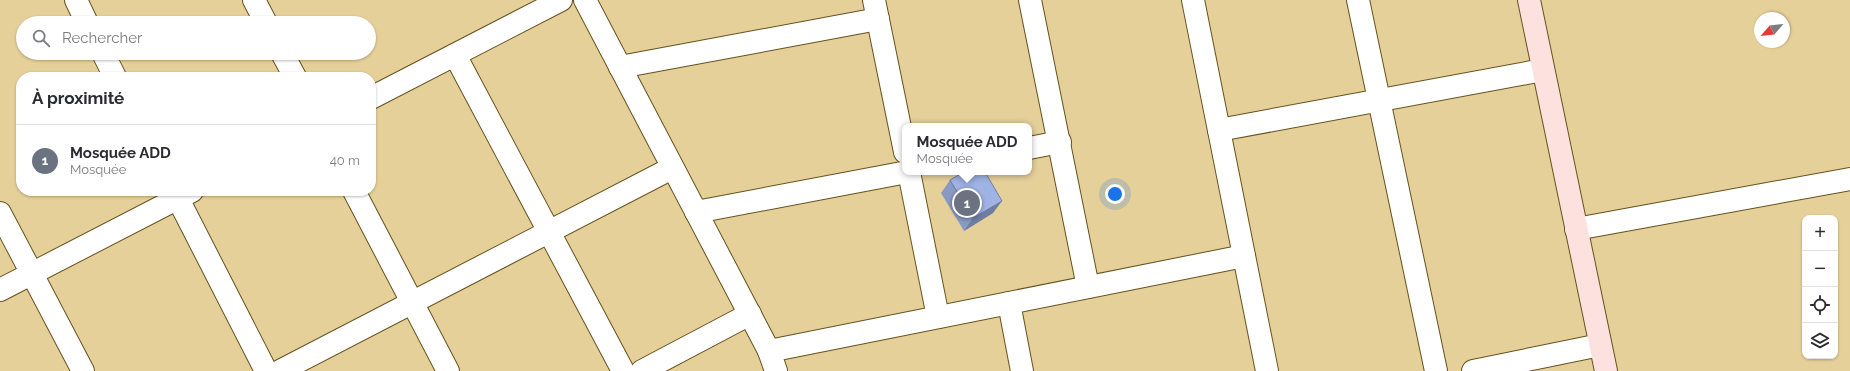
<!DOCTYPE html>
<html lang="fr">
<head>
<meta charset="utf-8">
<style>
	:root { --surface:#fff; --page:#f7f7f7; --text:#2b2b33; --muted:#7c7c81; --line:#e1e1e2; --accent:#7c3aed }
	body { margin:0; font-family:Raleway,sans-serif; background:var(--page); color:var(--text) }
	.controls { position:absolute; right:12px; bottom:12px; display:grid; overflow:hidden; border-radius:8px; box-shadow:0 1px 3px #0004 }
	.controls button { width:36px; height:36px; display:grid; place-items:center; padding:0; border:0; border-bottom:1px solid var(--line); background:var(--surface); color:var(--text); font:20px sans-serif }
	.compass { position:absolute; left:1754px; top:12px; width:36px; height:36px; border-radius:50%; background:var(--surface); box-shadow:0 1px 3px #0004; rotate:242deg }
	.you { position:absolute; left:1115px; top:194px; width:14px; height:14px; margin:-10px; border:3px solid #fff; border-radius:50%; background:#1a73e8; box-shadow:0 0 0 6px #1a73e833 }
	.badge { display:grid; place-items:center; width:26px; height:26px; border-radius:50%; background:var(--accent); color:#fff; font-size:13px; font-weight:700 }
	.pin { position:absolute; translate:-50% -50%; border:2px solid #fff; box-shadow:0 1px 4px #0006 }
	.popup { position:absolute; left:902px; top:123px; width:130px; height:52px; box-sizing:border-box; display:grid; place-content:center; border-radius:8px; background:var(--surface); filter:drop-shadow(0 1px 3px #0005); font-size:13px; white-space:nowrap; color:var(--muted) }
	.popup b { font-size:15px; color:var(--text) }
	.popup::after { content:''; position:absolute; left:50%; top:100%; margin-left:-8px; border:8px solid transparent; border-top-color:var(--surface) }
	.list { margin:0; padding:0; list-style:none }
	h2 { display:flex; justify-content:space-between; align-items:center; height:52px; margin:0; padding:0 16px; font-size:17px }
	h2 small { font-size:13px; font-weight:400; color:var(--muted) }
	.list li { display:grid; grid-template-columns:26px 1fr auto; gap:12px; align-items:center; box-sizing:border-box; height:72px; padding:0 16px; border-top:1px solid var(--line) }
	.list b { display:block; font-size:15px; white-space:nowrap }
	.list p { margin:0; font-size:13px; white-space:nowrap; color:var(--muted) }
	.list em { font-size:13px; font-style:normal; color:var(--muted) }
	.icon { flex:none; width:22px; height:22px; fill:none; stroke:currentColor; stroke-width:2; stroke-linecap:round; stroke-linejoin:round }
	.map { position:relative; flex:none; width:1850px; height:371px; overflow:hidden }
	.search { position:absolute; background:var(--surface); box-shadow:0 1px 3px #0004; left:16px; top:16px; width:360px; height:44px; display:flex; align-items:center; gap:10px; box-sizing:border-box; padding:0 14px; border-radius:22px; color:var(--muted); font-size:15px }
	.panel { position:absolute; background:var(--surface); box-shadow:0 1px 3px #0004; left:16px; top:72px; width:360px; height:124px; border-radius:16px }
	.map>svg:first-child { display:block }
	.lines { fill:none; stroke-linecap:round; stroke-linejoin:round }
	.street-casing { stroke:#65511d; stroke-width:24 }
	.secondary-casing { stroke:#65511d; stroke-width:24 }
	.street { stroke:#fff; stroke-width:22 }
	.secondary { stroke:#fde1de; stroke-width:22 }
	.wall { fill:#899ac4 }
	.shaded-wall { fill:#6f7da0 }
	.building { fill:#9fb3e4; stroke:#6f7da0 }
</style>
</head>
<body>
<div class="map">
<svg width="1850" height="371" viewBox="0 0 1850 371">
	<rect width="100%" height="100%" fill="#e6d09a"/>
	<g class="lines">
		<g class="street-casing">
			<g id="street">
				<polyline points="76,0 87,23"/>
				<polyline points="254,0 266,23"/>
				<polyline points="585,0 769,351 776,371"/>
				<polyline points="874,0 905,152"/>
				<polyline points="1030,0 1088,287"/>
				<polyline points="1193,0 1267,371"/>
				<polyline points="1358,0 1436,371"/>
				<polyline points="103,53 115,77"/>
				<polyline points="282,53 295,77"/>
				<polyline points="455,55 623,371"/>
				<polyline points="620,67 878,19"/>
				<polyline points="371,98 561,0"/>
				<polyline points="1219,130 1543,70"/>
				<polyline points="1029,148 1060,142"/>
				<polyline points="909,172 938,317"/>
				<polyline points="174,191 266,371"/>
				<polyline points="354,191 448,371"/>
				<polyline points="696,212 907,172"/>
				<polyline points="0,213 83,371"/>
				<polyline points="1576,229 1850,179"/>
				<polyline points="0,290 192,191"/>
				<polyline points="1009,303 1022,371"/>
				<polyline points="769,351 1244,256"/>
				<polyline points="280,371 672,168"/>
				<polyline points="642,371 750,314"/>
				<polyline points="1473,371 1600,345"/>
			</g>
		</g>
		<g class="secondary-casing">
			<polyline id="secondary" points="1529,0 1606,371"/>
		</g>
		<use href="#street" class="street"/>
		<use href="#secondary" class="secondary"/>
	</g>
	<polygon class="wall" points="950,180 993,213 964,231 941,193"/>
	<polygon class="shaded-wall" points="1002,201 993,213 964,231 973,218"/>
	<polygon class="building" points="964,172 985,172 1002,201 973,218 950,180"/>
</svg>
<div class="controls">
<button>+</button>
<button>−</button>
<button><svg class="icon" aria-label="locate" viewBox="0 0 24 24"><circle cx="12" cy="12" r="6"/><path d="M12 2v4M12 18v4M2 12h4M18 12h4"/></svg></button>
<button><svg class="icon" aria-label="layers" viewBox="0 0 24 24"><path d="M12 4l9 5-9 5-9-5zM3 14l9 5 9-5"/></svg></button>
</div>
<svg class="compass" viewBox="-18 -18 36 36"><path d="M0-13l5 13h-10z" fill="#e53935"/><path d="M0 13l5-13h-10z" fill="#7c7c81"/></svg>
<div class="you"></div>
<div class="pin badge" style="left:967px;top:203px;background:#6b7280">1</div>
<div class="popup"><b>Mosquée ADD</b>Mosquée</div>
<div class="search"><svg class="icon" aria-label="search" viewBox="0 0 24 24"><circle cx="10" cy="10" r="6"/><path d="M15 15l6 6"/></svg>Rechercher</div>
<section class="panel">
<h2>À proximité<small></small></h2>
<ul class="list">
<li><span class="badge" style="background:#6b7280">1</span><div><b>Mosquée ADD</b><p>Mosquée</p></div><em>40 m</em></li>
</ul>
</section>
</div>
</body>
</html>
